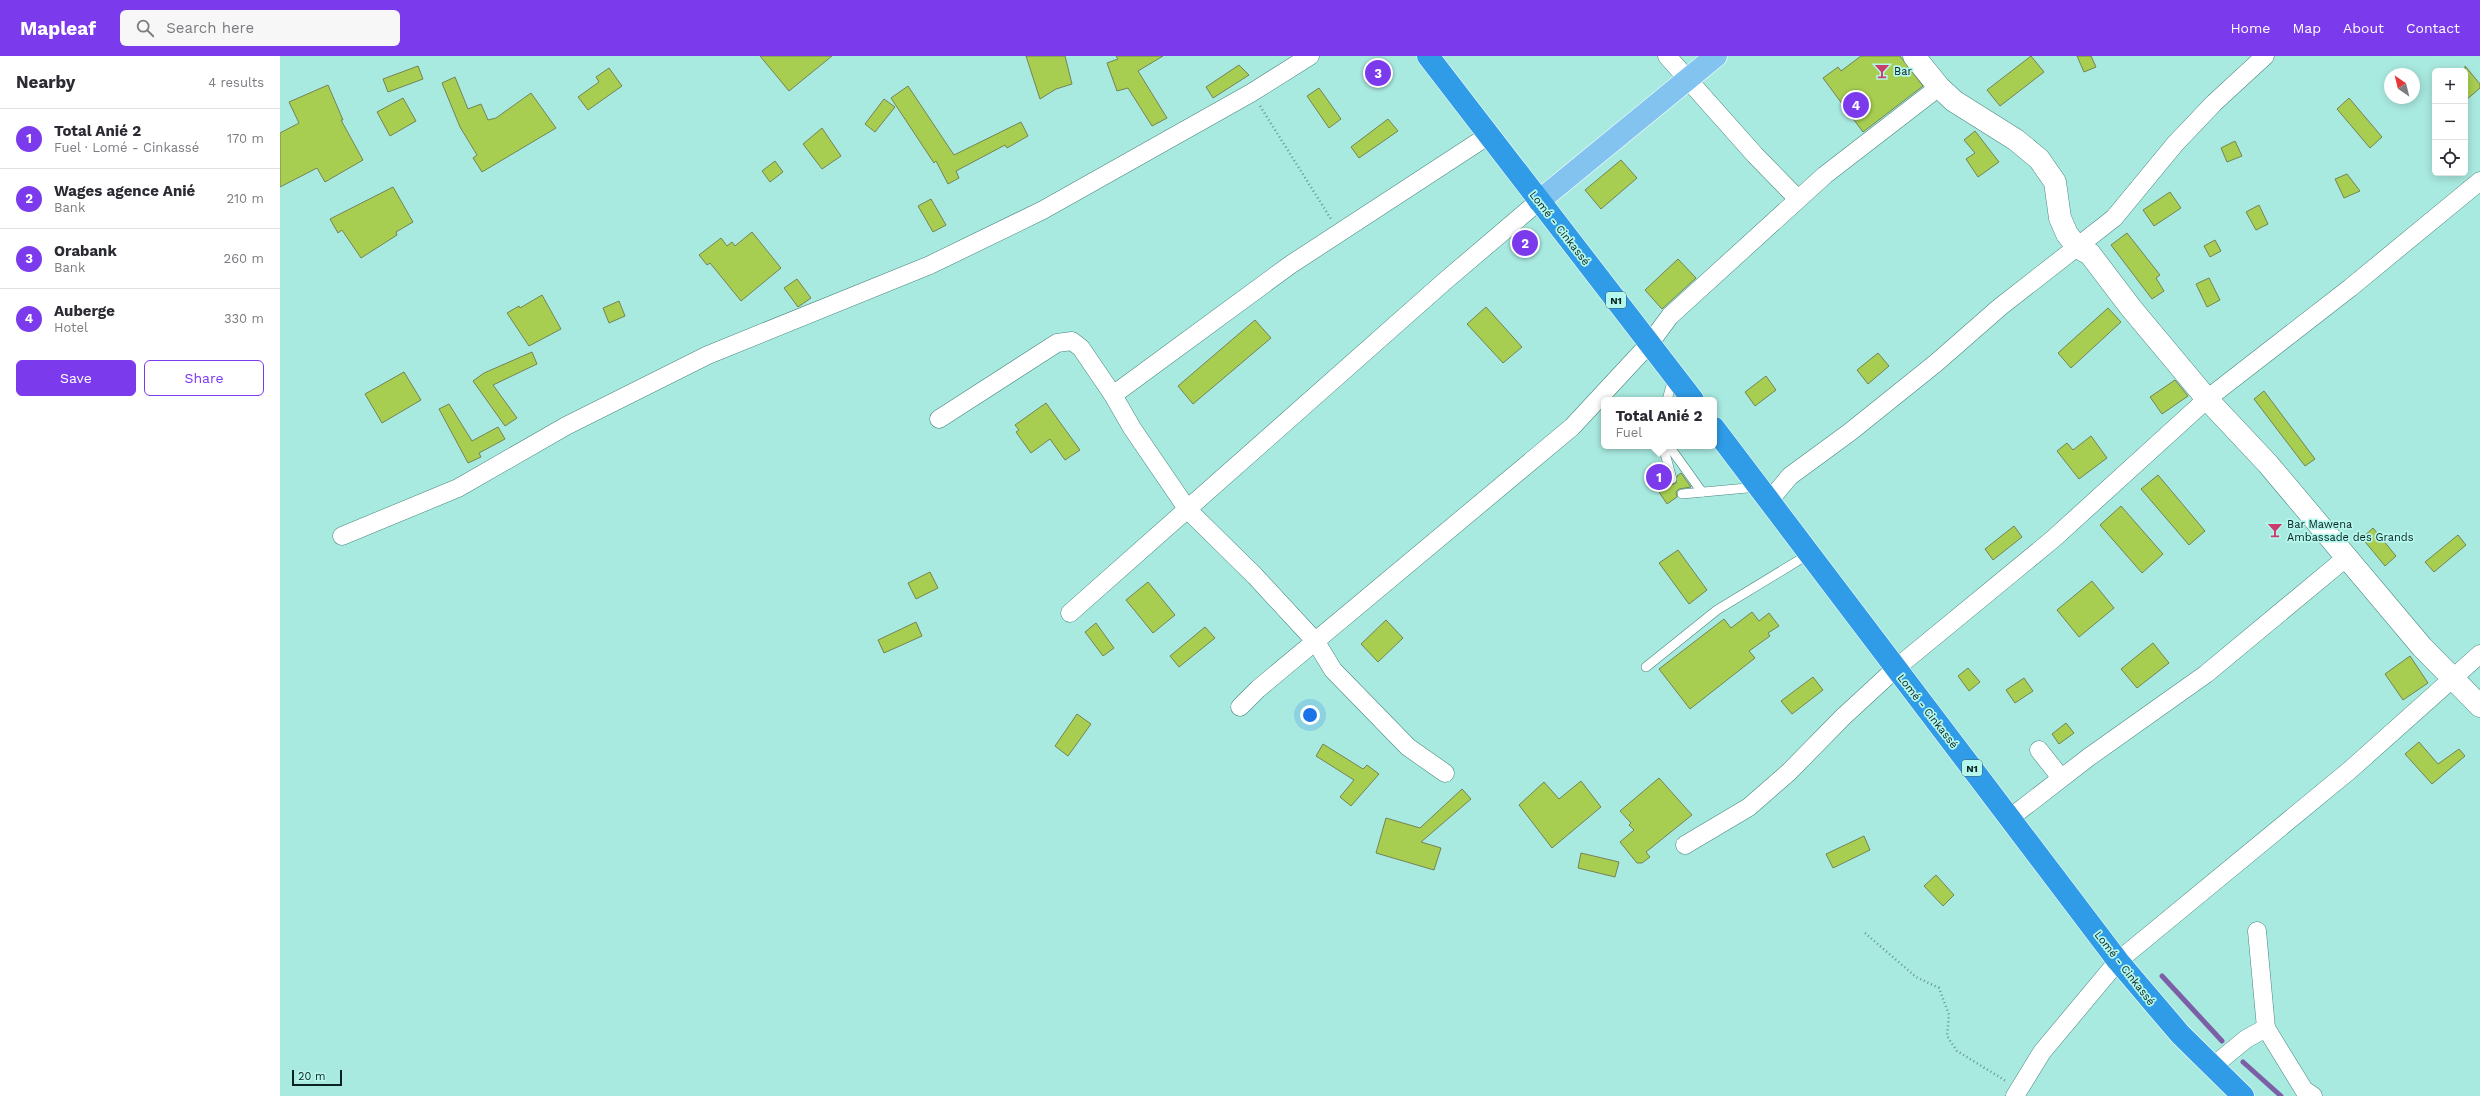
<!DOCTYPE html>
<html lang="en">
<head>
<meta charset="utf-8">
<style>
	:root { --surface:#fff; --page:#f7f7f7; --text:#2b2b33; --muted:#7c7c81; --line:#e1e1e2; --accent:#7c3aed }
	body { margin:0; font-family:"Work Sans",sans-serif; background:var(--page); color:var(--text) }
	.controls { position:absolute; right:12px; top:12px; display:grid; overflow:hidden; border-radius:6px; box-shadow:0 2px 10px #0003 }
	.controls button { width:36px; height:36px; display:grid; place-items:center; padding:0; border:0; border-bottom:1px solid var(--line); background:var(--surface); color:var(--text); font:20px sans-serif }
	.compass { position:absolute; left:2104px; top:12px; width:36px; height:36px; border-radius:50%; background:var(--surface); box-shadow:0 2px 10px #0003; rotate:325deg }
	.scale { position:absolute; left:12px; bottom:10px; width:50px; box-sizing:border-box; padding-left:4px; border:2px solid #082320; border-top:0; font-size:11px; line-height:14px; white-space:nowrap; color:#082320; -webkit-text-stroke:3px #b6f7ed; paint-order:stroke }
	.you { position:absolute; left:1030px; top:659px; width:14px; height:14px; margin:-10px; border:3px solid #fff; border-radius:50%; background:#1a73e8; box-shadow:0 0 0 6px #1a73e833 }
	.badge { display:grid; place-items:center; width:26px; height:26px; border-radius:50%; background:var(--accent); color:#fff; font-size:13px; font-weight:700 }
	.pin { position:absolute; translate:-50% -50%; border:2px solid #fff; box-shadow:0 1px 4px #0006 }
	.popup { position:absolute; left:1321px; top:341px; width:116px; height:52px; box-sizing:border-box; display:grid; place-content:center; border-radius:6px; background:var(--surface); filter:drop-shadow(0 1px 3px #0005); font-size:13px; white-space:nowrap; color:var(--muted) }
	.popup b { font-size:15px; color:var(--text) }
	.popup::after { content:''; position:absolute; left:50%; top:100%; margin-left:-8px; border:8px solid transparent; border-top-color:var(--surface) }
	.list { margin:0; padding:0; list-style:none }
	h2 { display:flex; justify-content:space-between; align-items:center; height:52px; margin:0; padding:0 16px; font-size:17px }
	h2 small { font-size:13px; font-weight:400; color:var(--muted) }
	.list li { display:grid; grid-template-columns:26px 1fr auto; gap:12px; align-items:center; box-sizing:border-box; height:60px; padding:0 16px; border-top:1px solid var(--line) }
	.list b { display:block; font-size:15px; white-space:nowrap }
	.list p { margin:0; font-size:13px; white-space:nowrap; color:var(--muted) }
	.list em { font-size:13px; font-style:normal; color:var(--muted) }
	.actions { display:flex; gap:8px; padding:12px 16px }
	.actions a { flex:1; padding:9px 0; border:1px solid var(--accent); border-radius:6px; text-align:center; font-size:14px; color:var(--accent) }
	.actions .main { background:var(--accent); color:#fff }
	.icon { flex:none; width:22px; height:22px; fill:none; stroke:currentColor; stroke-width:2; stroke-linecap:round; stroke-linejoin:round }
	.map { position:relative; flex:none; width:2200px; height:1040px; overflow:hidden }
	header { display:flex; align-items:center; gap:24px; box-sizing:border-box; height:56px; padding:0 20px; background:var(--accent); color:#fff }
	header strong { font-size:19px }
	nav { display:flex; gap:22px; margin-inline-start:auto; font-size:14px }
	.search { width:280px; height:36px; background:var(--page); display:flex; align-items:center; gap:10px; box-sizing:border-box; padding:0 14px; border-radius:6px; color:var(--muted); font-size:15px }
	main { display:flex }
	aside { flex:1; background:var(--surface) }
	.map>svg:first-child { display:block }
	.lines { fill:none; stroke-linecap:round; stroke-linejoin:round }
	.stream { stroke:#7b60a8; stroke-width:5 }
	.building { fill:#a8ce51; stroke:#738356 }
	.lane-casing { stroke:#47867e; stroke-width:10 }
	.street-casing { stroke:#47867e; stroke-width:19 }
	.secondary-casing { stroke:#47867e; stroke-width:23 }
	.primary-casing { stroke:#fff; stroke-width:23 }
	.highway-casing { stroke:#fff; stroke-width:23 }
	.path { stroke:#64948d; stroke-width:2.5; stroke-dasharray:1 3; stroke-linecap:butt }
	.lane { stroke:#fff; stroke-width:9 }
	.street { stroke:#fff; stroke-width:18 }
	.secondary { stroke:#fff; stroke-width:22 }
	.primary { stroke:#83c3f0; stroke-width:22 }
	.highway { stroke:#309be6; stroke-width:22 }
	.labels { text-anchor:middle; stroke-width:3.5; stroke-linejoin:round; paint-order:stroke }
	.shield { fill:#b6f7ed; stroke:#3c635e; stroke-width:1 }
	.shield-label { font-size:10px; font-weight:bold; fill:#082320 }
	.poi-label { font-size:11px; fill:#082320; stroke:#b6f7ed; text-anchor:start }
	.street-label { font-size:11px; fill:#082320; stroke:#b6f7ed }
</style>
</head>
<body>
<header>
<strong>Mapleaf</strong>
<div class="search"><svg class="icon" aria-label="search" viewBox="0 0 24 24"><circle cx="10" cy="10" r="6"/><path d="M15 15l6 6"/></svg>Search here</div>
<nav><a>Home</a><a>Map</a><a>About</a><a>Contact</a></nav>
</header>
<main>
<aside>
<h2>Nearby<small>4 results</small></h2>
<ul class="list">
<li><span class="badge">1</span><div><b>Total Anié 2</b><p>Fuel · Lomé - Cinkassé</p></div><em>170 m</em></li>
<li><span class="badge">2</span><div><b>Wages agence Anié</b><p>Bank</p></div><em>210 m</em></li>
<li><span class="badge">3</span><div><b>Orabank</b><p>Bank</p></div><em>260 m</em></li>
<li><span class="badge">4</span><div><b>Auberge</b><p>Hotel</p></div><em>330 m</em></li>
</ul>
<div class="actions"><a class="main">Save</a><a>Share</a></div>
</aside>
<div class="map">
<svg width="2200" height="1040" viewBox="0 0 2200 1040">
	<rect width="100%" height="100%" fill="#a9eae0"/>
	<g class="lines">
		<g class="stream">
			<polyline points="1882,920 1942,985"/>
			<polyline points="1963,1006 2001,1040"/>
		</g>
	</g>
	<g class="building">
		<polygon points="480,0 552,0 509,35"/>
		<polygon points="746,0 785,0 792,28 776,33 760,43"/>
		<polygon points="836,0 883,0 858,15 887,62 872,70 848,32 837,35 827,7 838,3"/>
		<polygon points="1581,0 1620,0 1643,30 1583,76 1543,22 1558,11 1561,15"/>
		<polygon points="1751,0 1764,16 1720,50 1707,34"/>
		<polygon points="1797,0 1811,0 1816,11 1804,16"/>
		<polygon points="959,9 969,19 933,42 926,31"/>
		<polygon points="138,10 143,23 108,36 103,23"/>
		<polygon points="2185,10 2200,28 2200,32 2185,45"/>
		<polygon points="329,12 342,30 308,54 298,41 319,26 316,21"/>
		<polygon points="175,21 188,53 201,48 208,64 216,62 251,37 276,72 202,116 193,102 197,99 180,71 162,27"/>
		<polygon points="48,29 63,64 61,64 83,104 45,126 37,112 0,131 0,77 19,67 9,46"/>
		<polygon points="628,30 674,99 741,66 748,80 727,92 725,89 676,115 679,122 668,128 656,105 654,107 611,42"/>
		<polygon points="1039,32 1061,63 1049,72 1027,40"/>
		<polygon points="123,42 136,65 110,80 97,56"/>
		<polygon points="2069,42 2102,81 2090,92 2057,53"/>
		<polygon points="604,43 615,51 595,76 585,68"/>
		<polygon points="1108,63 1118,75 1079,102 1071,91"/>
		<polygon points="542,72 561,100 542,113 523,88"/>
		<polygon points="1695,75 1719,106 1698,121 1686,103 1695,97 1684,84"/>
		<polygon points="1955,85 1962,100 1947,106 1941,92"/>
		<polygon points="1341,104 1357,122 1321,153 1305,134"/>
		<polygon points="495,105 503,116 490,126 482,115"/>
		<polygon points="2067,118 2080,135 2064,142 2055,123"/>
		<polygon points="113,131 133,166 116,176 117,179 81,202 62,174 58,177 50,163"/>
		<polygon points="1890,136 1901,152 1874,170 1863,154"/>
		<polygon points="651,143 666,169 653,176 638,150"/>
		<polygon points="1979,149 1988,168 1976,174 1966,156"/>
		<polygon points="472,176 501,212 461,245 430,207 427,209 419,199 441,182 447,190 452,186 455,190"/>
		<polygon points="1847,177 1880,219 1876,222 1884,235 1872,243 1831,189"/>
		<polygon points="1935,184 1941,195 1930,201 1924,190"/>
		<polygon points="1398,203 1416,222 1382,253 1365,234"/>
		<polygon points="1929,222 1940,244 1927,251 1916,228"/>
		<polygon points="517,223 531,242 518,251 504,232"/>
		<polygon points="262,239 281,273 249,290 227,257 239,250 240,252"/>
		<polygon points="339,245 345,260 329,267 323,252"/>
		<polygon points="1206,251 1242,291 1223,307 1187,268"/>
		<polygon points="1828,252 1841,266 1791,312 1778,297"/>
		<polygon points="975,264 991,282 913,348 898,330"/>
		<polygon points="252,296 257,308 213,329 237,362 225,370 193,325 204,317"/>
		<polygon points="1598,297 1609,310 1588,328 1577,314"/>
		<polygon points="124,316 141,344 102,367 85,338"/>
		<polygon points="1486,320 1496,334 1475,350 1465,336"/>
		<polygon points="1895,324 1908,340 1882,358 1870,341"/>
		<polygon points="1984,335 2035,403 2025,410 1974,343"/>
		<polygon points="766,347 800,394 785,404 770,383 751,397 736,376 739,374 735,369"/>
		<polygon points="169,348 192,385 218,371 225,383 199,397 201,401 188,407 159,353"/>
		<polygon points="1811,380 1827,402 1799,423 1777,395 1787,387 1793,394"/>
		<polygon points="1401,417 1411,431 1399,433 1396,436 1397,441 1387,448 1377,433 1387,427 1391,429 1396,427 1397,420"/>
		<polygon points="1878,419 1925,475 1909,489 1861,433"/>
		<polygon points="1841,450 1883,498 1862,517 1820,469"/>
		<polygon points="1734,470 1742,481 1713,504 1705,493"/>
		<polygon points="2093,472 2116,500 2105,510 2082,482"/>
		<polygon points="2178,479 2186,489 2154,516 2145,506"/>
		<polygon points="1398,494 1427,534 1409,548 1379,507"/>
		<polygon points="650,516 658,532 636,543 628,527"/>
		<polygon points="1812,525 1834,552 1799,581 1777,554"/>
		<polygon points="868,526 895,559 873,577 846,544"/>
		<polygon points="1472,556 1479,565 1489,557 1499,570 1488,577 1490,580 1469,595 1475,602 1410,653 1379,613 1444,563 1451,572"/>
		<polygon points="1106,564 1123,582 1098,606 1081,588"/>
		<polygon points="636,566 642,580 604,597 598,584"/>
		<polygon points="816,567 834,592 823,600 805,576"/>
		<polygon points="925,571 935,582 899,611 890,600"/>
		<polygon points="1873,587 1889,607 1857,632 1841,613"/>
		<polygon points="2130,600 2148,627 2123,644 2105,618"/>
		<polygon points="1688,612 1700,626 1689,635 1678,620"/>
		<polygon points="1533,621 1543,634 1512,658 1501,645"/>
		<polygon points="1744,622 1753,635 1735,647 1726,634"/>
		<polygon points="797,658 811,668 788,700 775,690"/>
		<polygon points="1786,667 1794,677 1779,688 1772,678"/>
		<polygon points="2139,686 2158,708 2179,693 2185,700 2152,728 2125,698"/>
		<polygon points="1043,688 1083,713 1087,709 1099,718 1071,750 1060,741 1074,724 1036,700"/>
		<polygon points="1379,722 1412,759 1366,796 1370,801 1362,807 1357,807 1340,786 1354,774 1349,769 1351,767 1340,755"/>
		<polygon points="1301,725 1321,751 1272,792 1239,749 1264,726 1279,743"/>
		<polygon points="1182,733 1191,743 1141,786 1161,792 1154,814 1096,797 1106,762 1140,772"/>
		<polygon points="1584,780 1590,794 1553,812 1546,798"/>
		<polygon points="1301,797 1339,806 1335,821 1298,812"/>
		<polygon points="1656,819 1674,839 1663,850 1644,830"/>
	</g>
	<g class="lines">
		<g class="lane-casing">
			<g id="lane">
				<polyline points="1387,344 1393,322"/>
				<polyline points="1383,390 1392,423"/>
				<polyline points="1389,390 1422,436"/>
				<polyline points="1402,438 1478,431"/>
				<polyline points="1366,611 1437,554 1529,498"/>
			</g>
		</g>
		<g class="street-casing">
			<g id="street">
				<polyline points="1387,0 1475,99 1518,143"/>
				<polyline points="833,339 1010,209 1209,79"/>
				<polyline points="659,363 777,287 792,285 801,292 833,339 852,372 908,454 975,520 1036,586 1053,614 1128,691 1165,717"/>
				<polyline points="1489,445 1510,420 1570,376 1656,307 1720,251 1834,162 1895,88 1934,47 1985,0"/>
				<polyline points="62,480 178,432 286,370 428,299 650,209 763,154 971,37 1030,0"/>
				<polyline points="790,557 1165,225 1259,145"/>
				<polyline points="960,651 978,633 1292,371 1370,287 1390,260 1545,119 1659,31"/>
				<polyline points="1759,694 1781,722"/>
				<polyline points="1730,762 1809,701 1926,618 2067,501"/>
				<polyline points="1405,789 1469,751 1509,716 1563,661 1615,613 1772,484 1927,343 2070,232 2200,125"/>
				<polyline points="1977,875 1986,972 2024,1034 2033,1040"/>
				<polyline points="1932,1011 1966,983 1986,972"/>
				<polyline points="1735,1040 1762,996 1838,905 2070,714 2200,598"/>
			</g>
		</g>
		<g class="secondary-casing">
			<polyline id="secondary" points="1634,0 1659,31 1674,45 1736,84 1759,103 1775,126 1780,162 1787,178 1797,191 1810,198 1851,252 1927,343 1988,408 2142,591 2200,650"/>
		</g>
		<g class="primary-casing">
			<polyline id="primary" points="1259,145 1436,0"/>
		</g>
		<g class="highway-casing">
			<g id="highway">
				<polyline points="1148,0 1413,344"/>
				<polyline points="1434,372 1838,905 1900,978 1963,1040"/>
			</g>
		</g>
		<g class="path">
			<polyline points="980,50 1051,163"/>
			<polyline points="1585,877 1636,921 1659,932 1669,959 1667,980 1677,995 1726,1025"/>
		</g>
		<use href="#lane" class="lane"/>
		<use href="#street" class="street"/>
		<use href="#secondary" class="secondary"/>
		<use href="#primary" class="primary"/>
		<use href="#highway" class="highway"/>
	</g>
	<defs>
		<g id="bar-bare" transform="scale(1.2)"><path d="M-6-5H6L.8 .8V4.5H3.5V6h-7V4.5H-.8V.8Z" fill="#ca3d6d" stroke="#b6f7ed" stroke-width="2.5" paint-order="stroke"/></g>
	</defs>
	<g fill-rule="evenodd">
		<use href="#bar-bare" x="1602" y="15"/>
		<use href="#bar-bare" x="1995" y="474"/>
	</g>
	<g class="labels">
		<g class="shield">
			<rect x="1326" y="236" width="20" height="16" rx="3"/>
			<rect x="1682" y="704" width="20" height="16" rx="3"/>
		</g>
		<g class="shield-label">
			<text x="1336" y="248">N1</text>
			<text x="1692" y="716">N1</text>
		</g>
		<g class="poi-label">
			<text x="1614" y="19">Bar</text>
			<text x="2007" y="472">Bar Mawena<tspan x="2007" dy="13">Ambassade des Grands</tspan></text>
		</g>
		<g class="street-label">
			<text transform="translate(1280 172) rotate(52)" y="4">Lomé - Cinkassé</text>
			<text transform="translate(1648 655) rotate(52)" y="4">Lomé - Cinkassé</text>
			<text transform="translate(1845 912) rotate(52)" y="4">Lomé - Cinkassé</text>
		</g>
	</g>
</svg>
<div class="controls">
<button>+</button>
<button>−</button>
<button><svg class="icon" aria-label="locate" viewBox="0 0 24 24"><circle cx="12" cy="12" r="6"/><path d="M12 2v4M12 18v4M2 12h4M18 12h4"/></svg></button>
</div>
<svg class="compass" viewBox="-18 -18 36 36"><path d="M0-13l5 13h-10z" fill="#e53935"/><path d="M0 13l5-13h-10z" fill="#7c7c81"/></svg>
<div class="scale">20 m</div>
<div class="you"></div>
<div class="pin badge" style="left:1379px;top:421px">1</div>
<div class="popup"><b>Total Anié 2</b>Fuel</div>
<div class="pin badge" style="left:1245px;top:187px">2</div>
<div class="pin badge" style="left:1098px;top:17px">3</div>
<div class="pin badge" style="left:1576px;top:49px">4</div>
</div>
</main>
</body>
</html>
